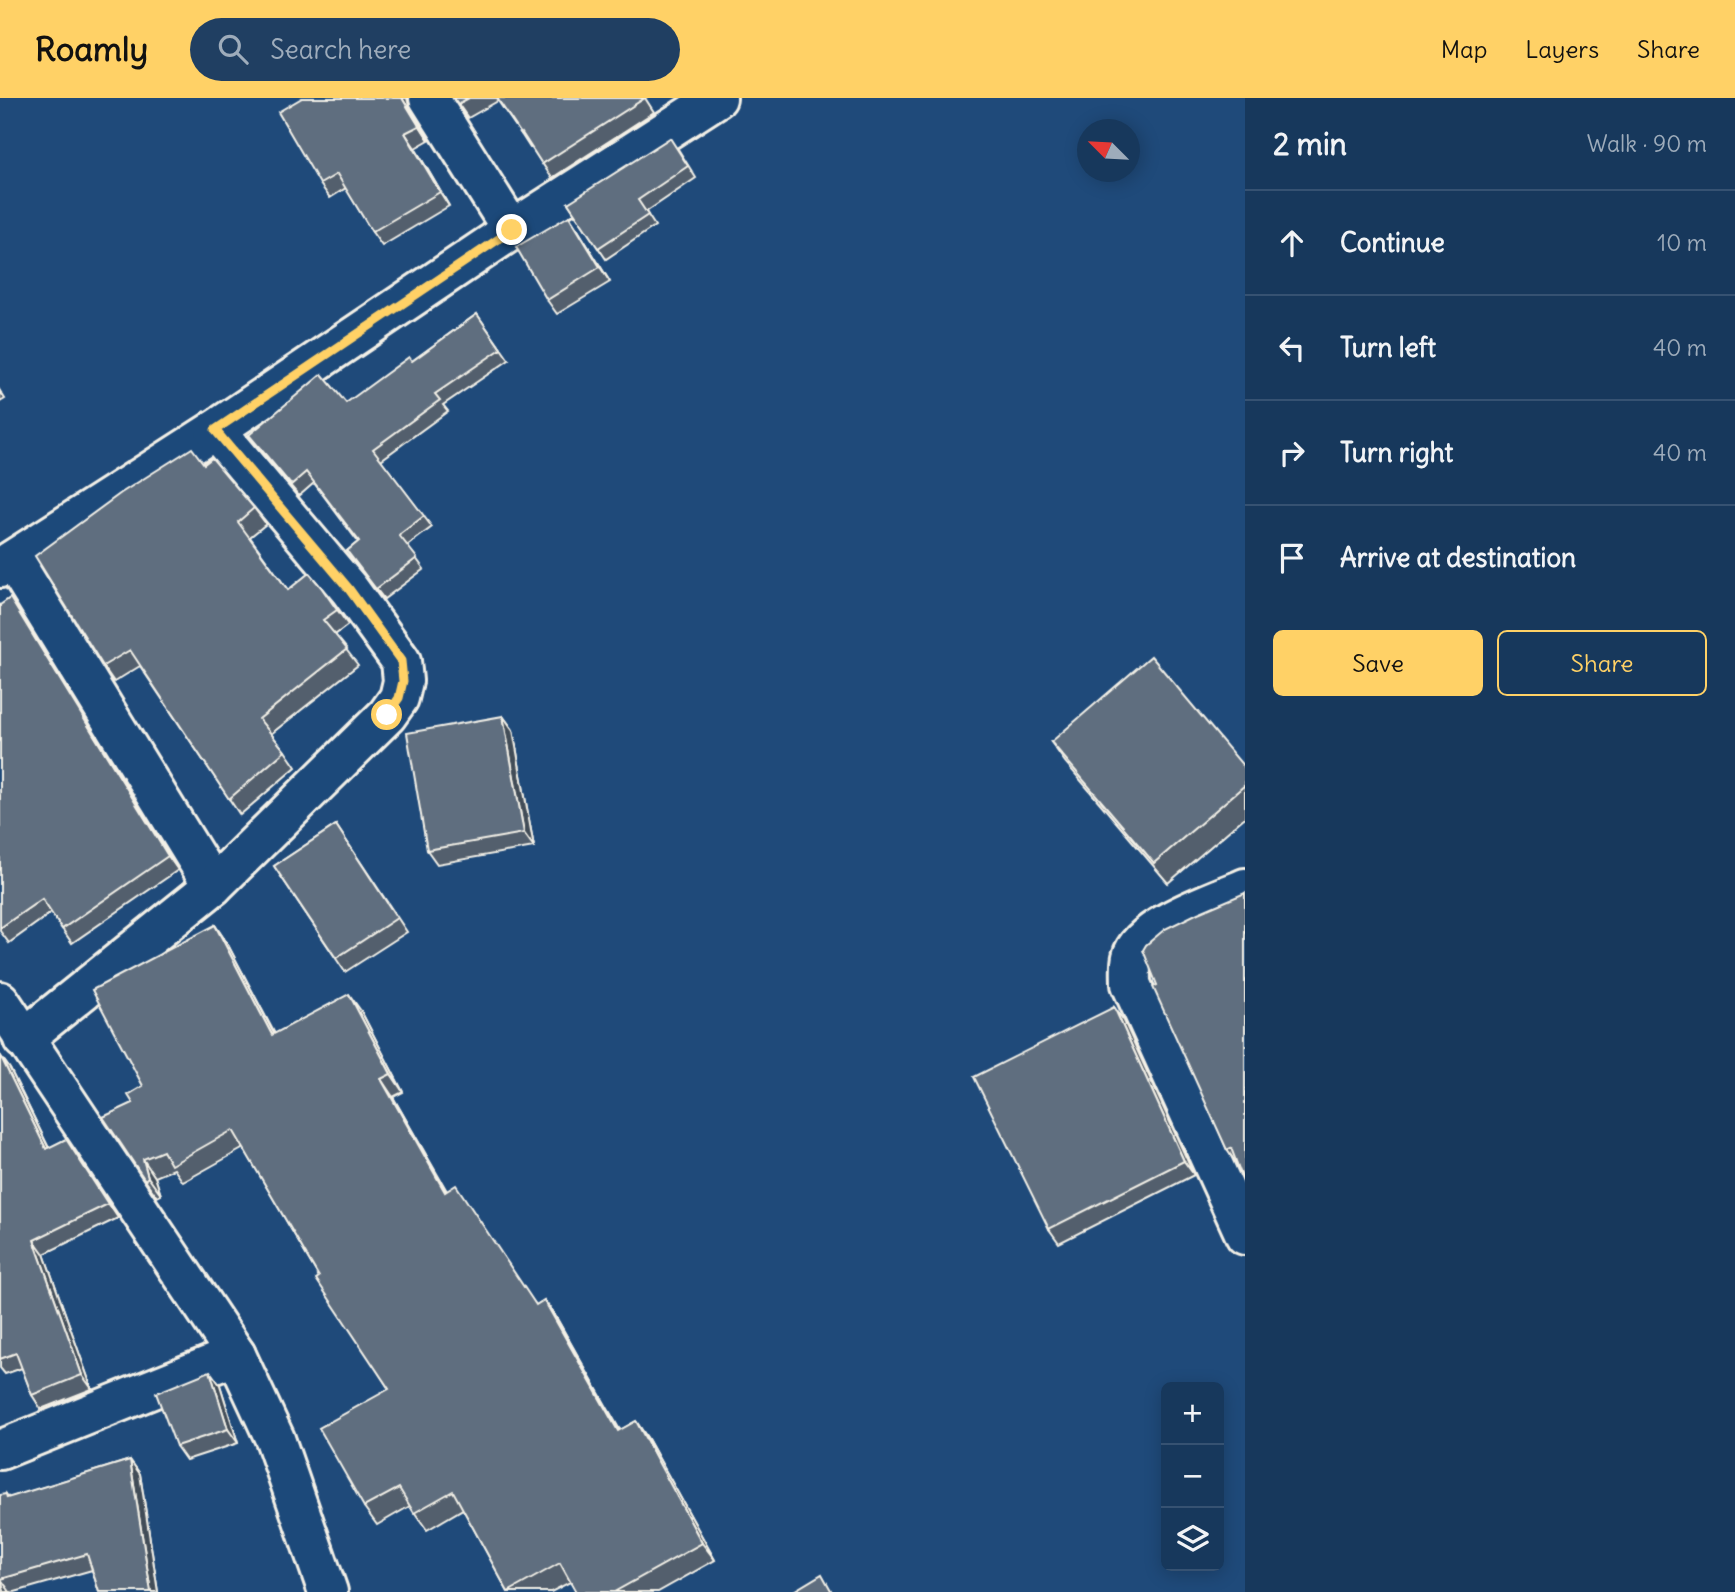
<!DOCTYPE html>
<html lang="en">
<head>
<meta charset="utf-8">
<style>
	:root { --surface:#17385c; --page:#203f62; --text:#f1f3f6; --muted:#9eacbb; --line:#365272; --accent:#ffd166 }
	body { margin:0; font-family:Delius,sans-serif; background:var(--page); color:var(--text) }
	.controls { position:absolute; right:21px; bottom:21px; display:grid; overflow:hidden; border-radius:10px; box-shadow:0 4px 18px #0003 }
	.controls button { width:63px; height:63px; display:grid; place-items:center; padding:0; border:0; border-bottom:2px solid var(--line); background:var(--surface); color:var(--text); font:35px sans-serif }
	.compass { position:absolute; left:1077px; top:21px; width:63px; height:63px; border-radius:50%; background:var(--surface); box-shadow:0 4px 18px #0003; rotate:294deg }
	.stop { position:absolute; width:21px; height:21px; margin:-16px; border:5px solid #ffd166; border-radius:50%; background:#fff }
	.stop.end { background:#ffd166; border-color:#fff; box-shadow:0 2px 7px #0008 }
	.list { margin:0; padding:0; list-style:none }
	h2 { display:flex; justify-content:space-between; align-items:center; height:91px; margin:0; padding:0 28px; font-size:30px }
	h2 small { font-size:23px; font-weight:400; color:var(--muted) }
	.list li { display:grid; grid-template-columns:46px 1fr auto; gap:21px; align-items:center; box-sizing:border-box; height:105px; padding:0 28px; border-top:2px solid var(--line) }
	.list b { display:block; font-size:26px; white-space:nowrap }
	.list em { font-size:23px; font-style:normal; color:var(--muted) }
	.actions { display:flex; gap:14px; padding:21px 28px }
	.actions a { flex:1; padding:16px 0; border:2px solid var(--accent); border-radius:10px; text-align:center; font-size:24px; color:var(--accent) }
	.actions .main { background:var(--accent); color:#111 }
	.icon { flex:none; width:38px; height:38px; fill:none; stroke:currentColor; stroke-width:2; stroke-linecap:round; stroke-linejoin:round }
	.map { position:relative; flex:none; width:1245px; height:1494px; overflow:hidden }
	header { display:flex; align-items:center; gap:42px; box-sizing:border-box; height:98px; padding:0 35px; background:var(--accent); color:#111 }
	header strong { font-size:33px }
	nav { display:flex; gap:38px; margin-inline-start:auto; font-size:24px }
	.search { width:490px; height:63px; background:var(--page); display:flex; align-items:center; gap:18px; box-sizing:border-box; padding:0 24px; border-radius:38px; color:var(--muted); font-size:26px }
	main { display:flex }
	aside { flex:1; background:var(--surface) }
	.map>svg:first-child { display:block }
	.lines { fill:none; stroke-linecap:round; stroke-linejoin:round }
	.minor-casing { stroke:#f4f1e8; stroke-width:44 }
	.minor { stroke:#1f4a7a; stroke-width:38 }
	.wall { fill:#525f6d; stroke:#f4f1e8; stroke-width:2 }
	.shaded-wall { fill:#424d59; stroke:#f4f1e8; stroke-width:2 }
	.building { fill:#5f6e7f; stroke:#f4f1e8; stroke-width:2 }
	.route { stroke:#ffd166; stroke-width:9 }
</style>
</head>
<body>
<header>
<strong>Roamly</strong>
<div class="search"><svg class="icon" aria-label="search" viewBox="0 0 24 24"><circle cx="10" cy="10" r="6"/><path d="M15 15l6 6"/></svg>Search here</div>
<nav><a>Map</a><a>Layers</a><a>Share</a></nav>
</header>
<main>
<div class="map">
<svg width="1245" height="1494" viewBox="0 0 1245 1494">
	<rect width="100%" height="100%" fill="#1f4a7a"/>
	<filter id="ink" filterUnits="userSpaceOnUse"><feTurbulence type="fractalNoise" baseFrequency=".0143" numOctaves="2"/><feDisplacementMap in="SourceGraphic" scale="14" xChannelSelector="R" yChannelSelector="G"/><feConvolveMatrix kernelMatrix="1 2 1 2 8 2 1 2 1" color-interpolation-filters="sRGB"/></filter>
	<g filter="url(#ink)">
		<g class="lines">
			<g class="minor-casing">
				<g id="minor">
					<polyline points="429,0 512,132"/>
					<polyline points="13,462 213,788"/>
					<polyline points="0,470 215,332 512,132 717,0"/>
					<path d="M 1245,790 C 1218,802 1139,828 1132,859 C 1130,867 1131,877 1131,886 L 1245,1137"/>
					<polyline points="0,903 236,1257 275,1341 328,1494"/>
					<polyline points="23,941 213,788 387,617 399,600 403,583 401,563 349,491 215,332"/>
					<polyline points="0,1352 236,1257"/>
				</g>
			</g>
			<use href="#minor" class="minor"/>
		</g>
		<g class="wall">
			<polygon points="407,0 410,12 429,42 415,50 449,108 382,148 372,134 346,90 330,100 320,86"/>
			<polygon points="454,0 645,0 654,14 552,80 532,50 530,50 521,36 498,3 468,20"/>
			<polygon points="678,51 696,80 646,114 655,128 606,161 568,105"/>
			<polygon points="578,132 610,184 557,216 547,202"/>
			<polygon points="477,216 509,262 443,307 448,313 381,362 432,429 407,448 424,471 384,501 347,453 358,444 314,385 299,398 257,348 249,337 346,305 412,263"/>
			<polygon points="0,293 5,301 0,304"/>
			<polygon points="204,366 254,410 266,426 250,439 288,492 321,489 348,527 335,537 358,567 271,636 285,653 296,669 240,717 140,568 114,584 103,568"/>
			<polygon points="0,507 20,515 178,772 72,845 51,815 9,845 0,833"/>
			<polygon points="503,618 513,632 534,749 437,766 427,752"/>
			<polygon points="1051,644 1245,670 1245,719 1168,785 1065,664"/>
			<polygon points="336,727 407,834 345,874 274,768"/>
			<polygon points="1245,795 1237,1066 1227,1052 1157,887"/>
			<polygon points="215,827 227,845 275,936 361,913 403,994 393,999 447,1093 536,1207 544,1202 556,1219 620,1332 636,1323 648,1341 715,1462 658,1494 576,1494 570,1484 551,1494 508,1494 463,1411 427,1432 410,1408 377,1427 364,1409 389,1291 319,1179 244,1050 183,1084 174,1071 155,1079 161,1097 157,1099 145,1082 133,1005 143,988"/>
			<polygon points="1114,909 1124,923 1194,1077 1059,1145 1049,1131"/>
			<polygon points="0,957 10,971 49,1050 66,1041 118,1120 44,1156 92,1291 41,1311 32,1297 22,1270 5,1276 0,1270"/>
			<polygon points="220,1287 238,1345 186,1362 176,1348"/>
			<polygon points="130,1362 140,1376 158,1494 99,1494 92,1472 15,1494 0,1494 6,1396 9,1400"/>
		</g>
		<g class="shaded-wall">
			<polygon points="402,0 407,0 410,12 429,42"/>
			<polygon points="405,35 415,50 449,108 440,94"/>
			<polygon points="569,118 578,132 610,184 600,169"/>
			<polygon points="10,500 20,515 178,772 168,758"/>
			<polygon points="503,618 513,632 534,749 524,735"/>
			<polygon points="215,827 227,845 284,955 272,937"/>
			<polygon points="349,896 361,913 403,994 391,976"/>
			<polygon points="1114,909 1124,923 1194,1077 1184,1063"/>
			<polygon points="0,957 10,971 56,1065 46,1051"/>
			<polygon points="381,981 393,999 457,1112 445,1094"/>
			<polygon points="143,1061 155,1079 161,1097 148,1079"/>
			<polygon points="34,1142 44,1156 92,1291 82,1277"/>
			<polygon points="544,1202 556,1219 630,1351 618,1333"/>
			<polygon points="210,1273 220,1287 238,1345 228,1331"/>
			<polygon points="636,1323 648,1341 715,1462 702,1445"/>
			<polygon points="130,1362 140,1376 158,1494 151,1494"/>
			<polygon points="1,1481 10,1494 4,1494"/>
		</g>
		<g class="building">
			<polygon points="302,0 402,0 419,28 405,35 440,94 372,134 337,76 320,86 278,14"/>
			<polygon points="454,0 469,0 458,6"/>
			<polygon points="497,0 645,0 542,66 522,35 521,36"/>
			<polygon points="670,40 688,68 638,102 648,117 598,150 568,105"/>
			<polygon points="569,118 600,169 547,202 516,149"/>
			<polygon points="477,216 501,251 435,296 440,302 373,351 424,418 399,437 417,460 376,491 347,453 359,443 306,374 291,387 249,337 322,276 346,305 409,259 412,263"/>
			<polygon points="192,350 204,366 212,360 254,410 238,424 288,492 309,475 321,489 337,512 323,522 347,551 259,621 285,653 229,701 130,552 103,568 35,458 121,395"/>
			<polygon points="10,500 168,758 62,831 42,801 0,830 0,507"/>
			<polygon points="1151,558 1245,670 1245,687 1154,765 1051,644"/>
			<polygon points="503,618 524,735 427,752 407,635"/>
			<polygon points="336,727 397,820 336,860 274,768"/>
			<polygon points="1245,795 1245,1087 1231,1050 1227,1052 1153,889 1157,887 1143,852 1146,847 1165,831 1198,815"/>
			<polygon points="215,827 272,937 349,896 391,976 381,981 445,1094 456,1087 536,1207 544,1202 618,1333 636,1323 702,1445 614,1494 576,1494 560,1465 508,1494 453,1393 414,1415 399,1390 364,1409 319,1330 389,1291 316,1181 319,1179 233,1032 171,1067 163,1053 143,1061 148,1079 145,1082 103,1019 133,1005 128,997 143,988 92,892"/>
			<polygon points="1114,909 1184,1063 1049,1131 974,979"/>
			<polygon points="0,957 46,1051 66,1041 108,1106 34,1142 82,1277 32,1297 16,1255 0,1261"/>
			<polygon points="210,1273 228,1331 176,1348 156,1295"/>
			<polygon points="130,1362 151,1494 99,1494 87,1456 1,1481 4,1494 0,1494 0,1397 6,1396 7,1400"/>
			<polygon points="822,1476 832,1494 792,1494"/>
		</g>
	</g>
	<g class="lines" filter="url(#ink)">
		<polyline class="route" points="387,617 399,600 403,583 401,563 349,491 215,332 512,132"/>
	</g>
</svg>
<div class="controls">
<button>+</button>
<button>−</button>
<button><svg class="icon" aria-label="layers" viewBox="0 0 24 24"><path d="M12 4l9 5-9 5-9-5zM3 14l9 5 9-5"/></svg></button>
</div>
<svg class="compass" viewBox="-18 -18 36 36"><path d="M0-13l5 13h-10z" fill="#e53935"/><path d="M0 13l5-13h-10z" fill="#9eacbb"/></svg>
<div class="stop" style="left:387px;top:617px"></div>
<div class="stop end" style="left:512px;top:132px"></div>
</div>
<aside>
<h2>2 min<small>Walk · 90 m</small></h2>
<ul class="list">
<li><svg class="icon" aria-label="ahead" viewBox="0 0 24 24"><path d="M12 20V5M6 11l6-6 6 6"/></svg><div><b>Continue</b></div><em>10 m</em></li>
<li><svg class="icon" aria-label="left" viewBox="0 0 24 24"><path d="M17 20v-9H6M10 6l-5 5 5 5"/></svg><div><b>Turn left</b></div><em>40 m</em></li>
<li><svg class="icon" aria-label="right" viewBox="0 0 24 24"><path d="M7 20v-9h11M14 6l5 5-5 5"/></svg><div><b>Turn right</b></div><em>40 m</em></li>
<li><svg class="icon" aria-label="arrive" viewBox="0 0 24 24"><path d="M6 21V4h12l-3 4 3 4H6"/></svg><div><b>Arrive at destination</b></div></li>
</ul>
<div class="actions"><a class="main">Save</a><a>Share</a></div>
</aside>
</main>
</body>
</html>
